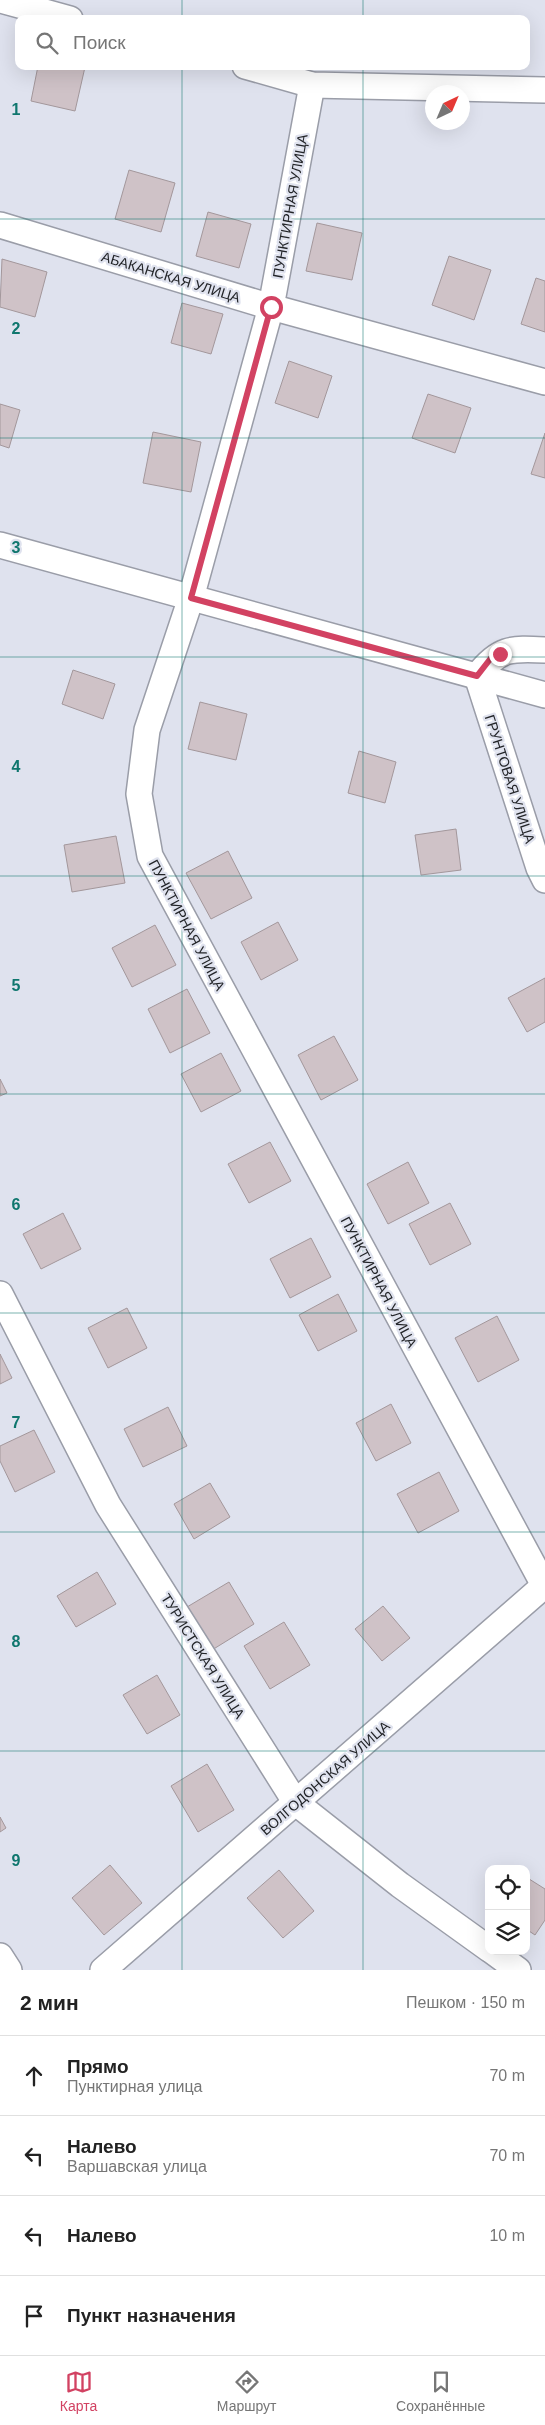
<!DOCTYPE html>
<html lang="ru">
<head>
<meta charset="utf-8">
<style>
	:root { --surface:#fff; --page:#f6f6f6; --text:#222; --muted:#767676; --line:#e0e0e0; --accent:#d24262 }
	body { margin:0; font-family:Helvetica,sans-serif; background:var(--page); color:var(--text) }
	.controls { position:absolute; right:15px; bottom:15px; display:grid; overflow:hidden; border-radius:10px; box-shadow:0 5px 20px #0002 }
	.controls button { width:45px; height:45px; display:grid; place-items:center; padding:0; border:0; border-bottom:1px solid var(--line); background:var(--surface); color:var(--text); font:25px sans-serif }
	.compass { position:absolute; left:425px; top:85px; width:45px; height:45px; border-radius:50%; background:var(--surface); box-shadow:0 5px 20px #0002; rotate:44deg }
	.stop { position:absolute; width:15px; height:15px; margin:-11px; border:4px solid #d24262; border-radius:50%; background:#fff }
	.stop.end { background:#d24262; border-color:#fff; box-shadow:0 1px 5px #0008 }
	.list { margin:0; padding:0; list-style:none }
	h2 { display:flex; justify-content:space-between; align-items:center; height:65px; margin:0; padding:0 20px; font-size:21px }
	h2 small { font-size:16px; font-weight:400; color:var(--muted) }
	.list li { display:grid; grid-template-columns:32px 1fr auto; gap:15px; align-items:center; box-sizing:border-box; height:80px; padding:0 20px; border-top:1px solid var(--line) }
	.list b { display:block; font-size:19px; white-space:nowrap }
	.list p { margin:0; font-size:16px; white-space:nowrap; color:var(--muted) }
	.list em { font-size:16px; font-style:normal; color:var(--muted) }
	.icon { flex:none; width:28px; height:28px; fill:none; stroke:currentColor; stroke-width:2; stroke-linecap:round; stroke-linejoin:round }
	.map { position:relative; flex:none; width:545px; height:1970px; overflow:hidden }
	.search { position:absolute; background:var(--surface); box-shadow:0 5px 20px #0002; left:15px; right:15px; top:15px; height:55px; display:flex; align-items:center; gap:12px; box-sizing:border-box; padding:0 18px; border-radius:10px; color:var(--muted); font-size:19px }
	.sheet { height:385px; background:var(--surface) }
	nav { display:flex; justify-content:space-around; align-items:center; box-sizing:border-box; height:70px; border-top:1px solid var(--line); background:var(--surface); font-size:14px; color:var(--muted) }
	nav a { display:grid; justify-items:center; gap:2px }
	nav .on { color:var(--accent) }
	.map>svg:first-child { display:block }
	.building { fill:#cfc2c7; stroke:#a3979b }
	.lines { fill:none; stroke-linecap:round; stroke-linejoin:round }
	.minor-casing { stroke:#9a9da8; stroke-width:28 }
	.minor { stroke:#fff; stroke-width:25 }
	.route { stroke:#d24262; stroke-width:6 }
	.grid { fill:none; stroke:#0f766e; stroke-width:1; stroke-opacity:0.55 }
	.labels { text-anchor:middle; stroke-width:4.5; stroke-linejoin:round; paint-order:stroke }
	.street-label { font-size:14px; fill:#232529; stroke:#dfe2ee }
	.grid-label { font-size:16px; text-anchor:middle; font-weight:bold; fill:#0f766e; stroke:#dfe2ee; stroke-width:4.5; stroke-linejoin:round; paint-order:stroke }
</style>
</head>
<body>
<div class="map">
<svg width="545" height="1970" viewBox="0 0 545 1970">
	<rect width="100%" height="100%" fill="#dfe2ee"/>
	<g class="building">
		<polygon points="38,66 85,67 75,111 31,101"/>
		<polygon points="129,170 175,183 161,232 115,219"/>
		<polygon points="208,212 251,224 239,268 196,256"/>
		<polygon points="317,223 362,233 352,280 306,271"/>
		<polygon points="449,256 491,270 474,320 432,305"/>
		<polygon points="2,259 47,272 35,317 0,307"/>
		<polygon points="536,278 545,281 545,332 521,324"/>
		<polygon points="182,303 223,314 211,354 171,343"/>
		<polygon points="289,361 332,376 318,418 275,403"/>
		<polygon points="428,394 471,408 455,453 412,438"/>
		<polygon points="0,404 20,410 9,448 0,445"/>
		<polygon points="153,432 201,442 191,492 143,483"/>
		<polygon points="545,433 545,478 531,474"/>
		<polygon points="73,670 115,684 103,719 62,704"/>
		<polygon points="200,702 247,714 236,760 188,749"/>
		<polygon points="359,751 396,762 385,803 348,793"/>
		<polygon points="456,829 461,870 421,875 415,835"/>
		<polygon points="116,836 125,883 72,892 64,845"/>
		<polygon points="228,851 252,898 211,919 186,873"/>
		<polygon points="278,922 298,960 261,980 241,942"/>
		<polygon points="155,925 176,965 132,987 112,948"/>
		<polygon points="545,978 545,1022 527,1032 508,998"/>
		<polygon points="187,989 210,1033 170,1053 148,1009"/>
		<polygon points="334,1036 358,1080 321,1100 298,1055"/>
		<polygon points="221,1053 241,1091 201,1112 181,1074"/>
		<polygon points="0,1079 7,1093 0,1096"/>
		<polygon points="270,1142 291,1181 249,1203 228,1164"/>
		<polygon points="408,1162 429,1203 388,1224 367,1184"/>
		<polygon points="450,1203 471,1244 430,1265 409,1224"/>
		<polygon points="63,1213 81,1249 41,1269 23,1234"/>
		<polygon points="311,1238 331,1277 290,1298 270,1259"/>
		<polygon points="338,1294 357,1331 318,1351 299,1315"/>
		<polygon points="127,1308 147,1348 108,1368 88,1328"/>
		<polygon points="497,1316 519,1360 478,1382 455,1338"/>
		<polygon points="0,1354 12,1378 0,1384"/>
		<polygon points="391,1404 411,1443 376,1461 356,1423"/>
		<polygon points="168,1407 187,1446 143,1467 124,1429"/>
		<polygon points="34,1430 55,1472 15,1492 0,1461 0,1446"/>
		<polygon points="439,1472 459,1511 418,1533 397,1494"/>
		<polygon points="210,1483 230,1517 194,1539 174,1504"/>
		<polygon points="97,1572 116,1604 76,1627 57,1596"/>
		<polygon points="229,1582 254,1624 212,1650 187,1607"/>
		<polygon points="383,1606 410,1638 382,1661 355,1629"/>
		<polygon points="284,1622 310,1665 270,1689 244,1646"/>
		<polygon points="157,1675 180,1715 147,1734 123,1695"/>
		<polygon points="207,1764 234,1810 198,1832 171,1786"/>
		<polygon points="0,1817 6,1828 0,1832"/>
		<polygon points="110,1865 142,1903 104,1935 72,1898"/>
		<polygon points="279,1870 314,1911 283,1938 247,1898"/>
		<polygon points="526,1877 545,1889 545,1920 535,1935 526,1929"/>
	</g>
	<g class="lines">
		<g class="minor-casing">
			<g id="minor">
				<polyline points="1,0 70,19"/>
				<polyline points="245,66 312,85 545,90"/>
				<polyline points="312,85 271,307 191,598 147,730 139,794 150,856 545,1587"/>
				<polyline points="0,225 271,307 545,382"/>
				<polyline points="0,545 545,695"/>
				<path d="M 545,650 C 510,648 499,648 477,676 L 539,868 L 545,880"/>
				<polyline points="0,1294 108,1505 296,1803 400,1885 489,1949"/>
				<polyline points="492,1951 518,1970"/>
				<polyline points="0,1956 9,1970"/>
				<polyline points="103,1970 545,1585"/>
			</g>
		</g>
		<use href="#minor" class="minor"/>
	</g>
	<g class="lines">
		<polyline class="route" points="271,307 191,598 477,676 491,658 500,654"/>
	</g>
	<path class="grid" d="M 182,0 L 182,19M 363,0 L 363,19M 182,66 L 182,1970M 363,66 L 363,1970M 0,219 L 545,219M 0,438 L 545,438M 0,657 L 545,657M 0,876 L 545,876M 0,1094 L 545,1094M 0,1313 L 545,1313M 0,1532 L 545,1532M 0,1751 L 545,1751"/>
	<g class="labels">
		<g class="street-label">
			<text transform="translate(290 206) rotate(-80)" y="5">ПУНКТИРНАЯ УЛИЦА</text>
			<text transform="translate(171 277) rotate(17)" y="5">АБАКАНСКАЯ УЛИЦА</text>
			<text transform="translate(510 779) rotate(72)" y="5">ГРУНТОВАЯ УЛИЦА</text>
			<text transform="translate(187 925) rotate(62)" y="5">ПУНКТИРНАЯ УЛИЦА</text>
			<text transform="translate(379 1282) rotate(62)" y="5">ПУНКТИРНАЯ УЛИЦА</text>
			<text transform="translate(203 1656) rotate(58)" y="5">ТУРИСТСКАЯ УЛИЦА</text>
			<text transform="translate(325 1778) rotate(-41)" y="5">ВОЛГОДОНСКАЯ УЛИЦА</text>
		</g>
	</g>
	<g class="grid-label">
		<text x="16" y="115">1</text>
		<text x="16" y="334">2</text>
		<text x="16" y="553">3</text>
		<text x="16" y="772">4</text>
		<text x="16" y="991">5</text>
		<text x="16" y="1210">6</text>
		<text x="16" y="1428">7</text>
		<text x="16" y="1647">8</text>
		<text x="16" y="1866">9</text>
	</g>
</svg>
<div class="controls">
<button><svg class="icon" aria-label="locate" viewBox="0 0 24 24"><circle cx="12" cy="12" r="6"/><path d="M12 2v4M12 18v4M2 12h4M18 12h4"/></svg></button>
<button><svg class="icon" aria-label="layers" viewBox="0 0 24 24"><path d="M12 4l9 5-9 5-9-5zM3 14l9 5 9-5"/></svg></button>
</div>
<svg class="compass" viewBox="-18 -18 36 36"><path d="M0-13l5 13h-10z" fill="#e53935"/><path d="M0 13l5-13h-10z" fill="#767676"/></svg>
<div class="stop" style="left:271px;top:307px"></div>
<div class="stop end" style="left:500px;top:654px"></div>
<div class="search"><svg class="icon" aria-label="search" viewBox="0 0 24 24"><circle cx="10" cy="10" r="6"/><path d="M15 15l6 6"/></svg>Поиск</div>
</div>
<section class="sheet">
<h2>2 мин<small>Пешком · 150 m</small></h2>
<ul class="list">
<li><svg class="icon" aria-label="ahead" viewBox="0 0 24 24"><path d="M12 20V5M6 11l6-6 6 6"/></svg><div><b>Прямо</b><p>Пунктирная улица</p></div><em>70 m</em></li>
<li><svg class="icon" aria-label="left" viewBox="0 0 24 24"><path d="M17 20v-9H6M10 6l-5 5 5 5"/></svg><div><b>Налево</b><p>Варшавская улица</p></div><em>70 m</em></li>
<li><svg class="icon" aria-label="left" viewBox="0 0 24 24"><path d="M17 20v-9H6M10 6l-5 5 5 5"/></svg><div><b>Налево</b></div><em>10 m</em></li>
<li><svg class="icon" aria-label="arrive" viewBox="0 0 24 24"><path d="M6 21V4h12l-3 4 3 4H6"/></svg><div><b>Пункт назначения</b></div></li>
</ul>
</section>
<nav>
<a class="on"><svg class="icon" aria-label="map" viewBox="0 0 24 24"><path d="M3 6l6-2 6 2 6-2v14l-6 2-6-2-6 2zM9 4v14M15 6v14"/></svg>Карта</a>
<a><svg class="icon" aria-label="directions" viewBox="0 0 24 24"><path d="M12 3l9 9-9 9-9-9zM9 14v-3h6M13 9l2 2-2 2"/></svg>Маршрут</a>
<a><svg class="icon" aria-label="saved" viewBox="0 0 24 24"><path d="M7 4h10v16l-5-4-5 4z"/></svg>Сохранённые</a>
</nav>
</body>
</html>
